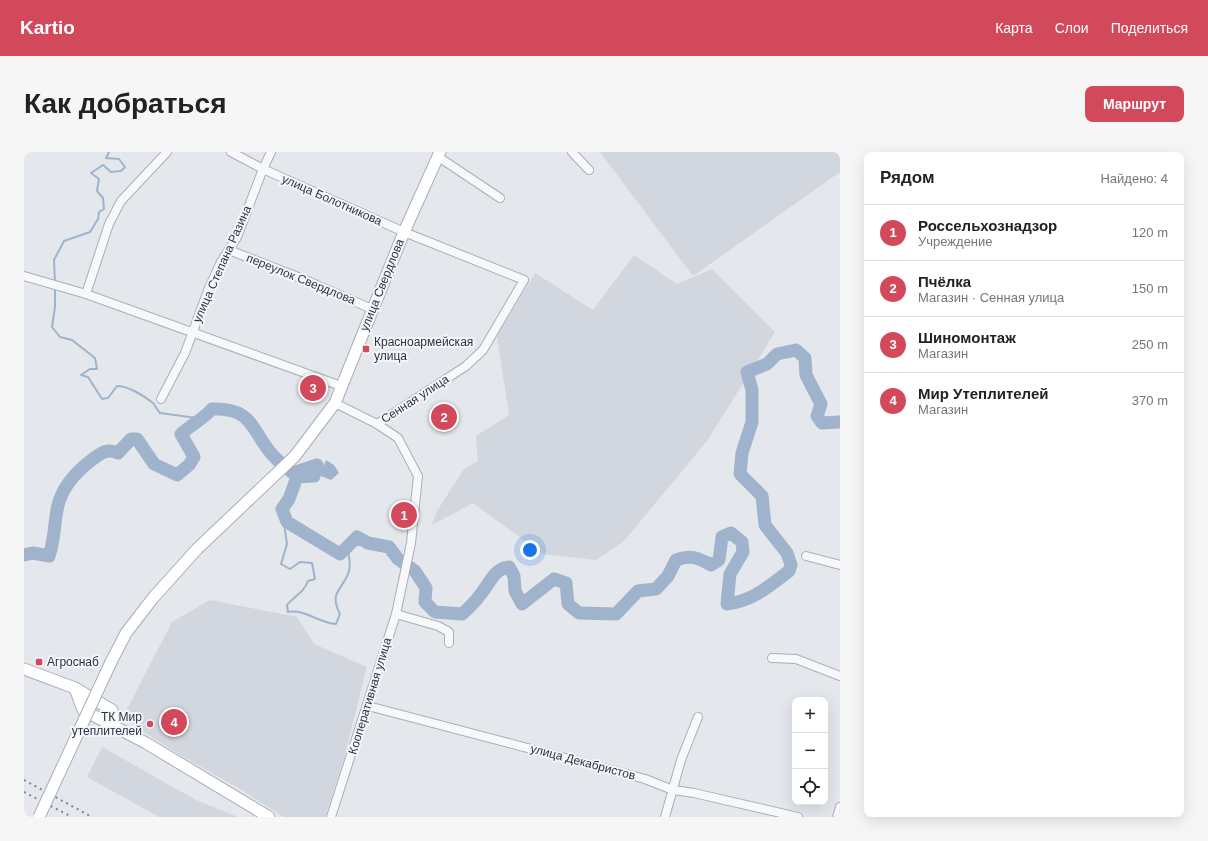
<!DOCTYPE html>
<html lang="ru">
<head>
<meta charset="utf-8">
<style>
	:root { --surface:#fff; --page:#f6f6f6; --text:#222; --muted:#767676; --line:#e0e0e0; --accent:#d1495b }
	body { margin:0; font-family:Helvetica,sans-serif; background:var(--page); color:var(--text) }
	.controls { position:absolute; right:12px; bottom:12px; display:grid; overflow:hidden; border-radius:8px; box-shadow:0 4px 16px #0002 }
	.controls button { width:36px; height:36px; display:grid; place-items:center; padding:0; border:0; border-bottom:1px solid var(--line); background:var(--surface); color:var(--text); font:20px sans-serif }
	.you { position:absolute; left:506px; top:398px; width:14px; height:14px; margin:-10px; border:3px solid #fff; border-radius:50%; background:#1a73e8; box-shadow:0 0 0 6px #1a73e833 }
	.badge { display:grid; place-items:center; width:26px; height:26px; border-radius:50%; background:var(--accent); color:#fff; font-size:13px; font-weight:700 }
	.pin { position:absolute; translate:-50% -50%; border:2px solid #fff; box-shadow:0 1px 4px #0006 }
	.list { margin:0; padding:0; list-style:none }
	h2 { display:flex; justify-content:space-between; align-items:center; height:52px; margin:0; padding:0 16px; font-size:17px }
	h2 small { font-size:13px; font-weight:400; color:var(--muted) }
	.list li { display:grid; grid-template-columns:26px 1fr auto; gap:12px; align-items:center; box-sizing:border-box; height:56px; padding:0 16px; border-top:1px solid var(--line) }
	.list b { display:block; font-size:15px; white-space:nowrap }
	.list p { margin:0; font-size:13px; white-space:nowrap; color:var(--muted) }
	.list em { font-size:13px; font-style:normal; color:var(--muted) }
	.icon { flex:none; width:22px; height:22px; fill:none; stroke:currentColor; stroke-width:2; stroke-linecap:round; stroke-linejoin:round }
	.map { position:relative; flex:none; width:816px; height:665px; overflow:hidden; border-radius:8px }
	header { display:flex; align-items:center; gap:24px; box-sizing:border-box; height:56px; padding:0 20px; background:var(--accent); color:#fff }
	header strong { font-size:19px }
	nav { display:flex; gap:22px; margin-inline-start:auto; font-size:14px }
	.intro { display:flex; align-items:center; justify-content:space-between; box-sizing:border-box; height:96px; padding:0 24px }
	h1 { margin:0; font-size:28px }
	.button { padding:10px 18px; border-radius:8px; background:var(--accent); color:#fff; font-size:14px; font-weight:700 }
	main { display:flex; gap:24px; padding:0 24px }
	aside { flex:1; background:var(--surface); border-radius:8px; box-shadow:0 4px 16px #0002 }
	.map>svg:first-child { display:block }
	.built { fill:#d2d6de }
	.water { fill:#9fb4cc }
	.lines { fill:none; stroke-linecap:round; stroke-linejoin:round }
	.stream { stroke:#9fb4cc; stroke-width:2 }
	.river { stroke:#9fb4cc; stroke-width:13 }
	.street-casing { stroke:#a9aeb7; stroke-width:10 }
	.secondary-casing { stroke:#a9aeb7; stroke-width:13 }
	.street { stroke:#f7f8fa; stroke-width:8 }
	.secondary { stroke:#fff; stroke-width:11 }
	.rail { stroke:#7d8696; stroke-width:2; stroke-dasharray:2 4; stroke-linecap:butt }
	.secondary-bridge-casing { stroke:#a9aeb7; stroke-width:13; stroke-linecap:butt }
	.secondary-bridge { stroke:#fff; stroke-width:11 }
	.poi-dot { fill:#d1495b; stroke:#f4f6f9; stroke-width:1.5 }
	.labels { text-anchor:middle; stroke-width:4; stroke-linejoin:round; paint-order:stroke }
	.street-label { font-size:12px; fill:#2b3445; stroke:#f4f6f9 }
	.poi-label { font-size:12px; fill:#2b3445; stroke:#f4f6f9; text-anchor:start }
</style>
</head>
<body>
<header>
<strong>Kartio</strong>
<nav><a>Карта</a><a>Слои</a><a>Поделиться</a></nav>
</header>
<div class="intro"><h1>Как добраться</h1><a class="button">Маршрут</a></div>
<main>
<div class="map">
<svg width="816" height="665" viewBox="0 0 816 665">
	<rect width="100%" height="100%" fill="#e4e7ec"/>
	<g class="built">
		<polygon points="576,0 816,0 816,20 669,124"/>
		<polygon points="610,103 653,132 688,117 751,180 683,289 600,389 572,408 519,402 449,351 408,373 413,359 440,317 454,309 452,284 485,263 473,184 511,121 569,158"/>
		<polygon points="186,448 273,465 290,492 343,515 319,610 301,665 259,665 221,640 156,603 115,577 100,563 148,470"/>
		<polygon points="78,595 172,648 214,665 135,665 63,625"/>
	</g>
	<polygon class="water" points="302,308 310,313 315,321 307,328 289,321 290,316 295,312 300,313"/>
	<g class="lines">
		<g class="stream">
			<polyline points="31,131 30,108 40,89 66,80 74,67 75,60 80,57 79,46 73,39 75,27 67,21 79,13 87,20 97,19 101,15 95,7 82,6 85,0"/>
			<path d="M 31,135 L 31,155 L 28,175 L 36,185 L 48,188 L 71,206 L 73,217 L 66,217 L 57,223 L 64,225 L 78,247 L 84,246 L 93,234 C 104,234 119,243 129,251 C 131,253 133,258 136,261 L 180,267"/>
			<path d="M 258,357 L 263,392 L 257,412 L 266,417 L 276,410 L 288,411 L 291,427 L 284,429 C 279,442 271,443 263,453 L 264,460 C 281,457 295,471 312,472 L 316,462 C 304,439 320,437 325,419 C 327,411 325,403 323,396"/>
		</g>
		<path class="river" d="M 0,403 L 9,401 L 25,404 C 31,387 30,370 34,353 C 39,334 54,318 69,307 C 77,301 83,296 94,301 L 107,287 L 113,287 L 130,312 L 153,323 L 165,313 L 170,305 L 157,282 C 167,273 179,267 188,257 C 228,256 226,275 246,300 C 252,308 261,314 269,321 L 293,313 L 290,324 L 273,325 L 265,347 L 258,357 L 263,370 L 316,402 L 333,385 L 344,391 L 365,395 L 374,407 L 391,419 L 402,436 L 401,450 L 411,460 L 438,462 C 445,456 451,450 456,443 C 465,433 470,416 485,415 L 490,424 L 491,439 L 498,452 L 530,427 L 542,431 L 544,452 L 555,461 L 592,462 L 614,439 L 632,437 L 644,424 L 652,408 C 667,403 673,405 687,413 L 695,408 L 698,385 L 707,381 L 718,390 L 719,400 L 706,422 L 703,452 C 729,449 745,434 765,419 L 767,413 L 763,401 L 741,373 L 738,344 L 716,322 L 718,301 L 728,270 L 728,238 L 723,220 L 743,212 L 753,202 L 772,198 L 781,206 L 782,223 L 797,252 L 793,264 L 798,271 L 816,270"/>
		<g class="street-casing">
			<g id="street">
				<polyline points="207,0 239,17 380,80 500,128 459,198 442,214 353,272"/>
				<polyline points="548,0 565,18"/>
				<polyline points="413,4 476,46"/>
				<polyline points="205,98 279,127 348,157"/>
				<polyline points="0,124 62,142 317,234"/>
				<polyline points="62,142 85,72 97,49 143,0"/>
				<polyline points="137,247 161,201 185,136 197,110 213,85 239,17 247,0"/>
				<polyline points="782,404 816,413"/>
				<polyline points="372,462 414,474 425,480 425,491"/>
				<polyline points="748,506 772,507 816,524"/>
				<polyline points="344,554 621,627 649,638 670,641 774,665"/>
				<polyline points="307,665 372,462 387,391 394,324 374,286 353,272 311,251"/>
				<polyline points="641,665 657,608 674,565"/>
				<polyline points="813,665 816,655"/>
			</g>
		</g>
		<g class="secondary-casing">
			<g id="secondary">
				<polyline points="87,510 102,481 129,446 173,397 271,304 311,251 380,80 416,0"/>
				<polyline points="0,517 51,536 88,558 90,575"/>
				<polyline points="51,536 59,558 122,591 245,665"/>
			</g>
		</g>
		<use href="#street" class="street"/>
		<use href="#secondary" class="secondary"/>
		<g class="rail">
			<polyline points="0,628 68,665"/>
			<polyline points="0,640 48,665"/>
		</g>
		<g class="secondary-bridge-casing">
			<polyline id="secondary-bridge" points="15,665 87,510"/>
		</g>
		<use href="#secondary-bridge" class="secondary-bridge"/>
	</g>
	<g class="poi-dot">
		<rect x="338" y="193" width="8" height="8" rx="2"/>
		<rect x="11" y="506" width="8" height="8" rx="2"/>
		<circle cx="126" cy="572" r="4"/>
	</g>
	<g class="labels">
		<g class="street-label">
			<text transform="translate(308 48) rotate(24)" y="4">улица Болотникова</text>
			<text transform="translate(198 112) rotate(-66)" y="4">улица Степана Разина</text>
			<text transform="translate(277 127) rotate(22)" y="4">переулок Свердлова</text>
			<text transform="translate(358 133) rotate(-68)" y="4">улица Свердлова</text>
			<text transform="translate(391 247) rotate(-33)" y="4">Сенная улица</text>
			<text transform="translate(346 544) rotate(-73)" y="4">Кооперативная улица</text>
			<text transform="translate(559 610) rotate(15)" y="4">улица Декабристов</text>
		</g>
		<g class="poi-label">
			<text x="350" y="194">Красноармейская<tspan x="350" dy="14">улица</tspan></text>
			<text x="23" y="514">Агроснаб</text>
			<text x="118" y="569" text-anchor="end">ТК Мир<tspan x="118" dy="14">утеплителей</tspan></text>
		</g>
	</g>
</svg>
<div class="controls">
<button>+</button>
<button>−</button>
<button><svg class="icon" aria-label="locate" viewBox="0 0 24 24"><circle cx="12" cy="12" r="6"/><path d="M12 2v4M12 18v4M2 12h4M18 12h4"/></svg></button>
</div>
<div class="you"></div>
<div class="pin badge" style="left:380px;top:363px">1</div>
<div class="pin badge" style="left:420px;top:265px">2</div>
<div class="pin badge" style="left:289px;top:236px">3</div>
<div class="pin badge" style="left:150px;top:570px">4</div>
</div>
<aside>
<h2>Рядом<small>Найдено: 4</small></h2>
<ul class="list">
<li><span class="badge">1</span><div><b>Россельхознадзор</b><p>Учреждение</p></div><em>120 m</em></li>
<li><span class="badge">2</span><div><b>Пчёлка</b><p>Магазин · Сенная улица</p></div><em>150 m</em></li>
<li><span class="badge">3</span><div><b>Шиномонтаж</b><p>Магазин</p></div><em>250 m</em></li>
<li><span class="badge">4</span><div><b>Мир Утеплителей</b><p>Магазин</p></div><em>370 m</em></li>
</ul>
</aside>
</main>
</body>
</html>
